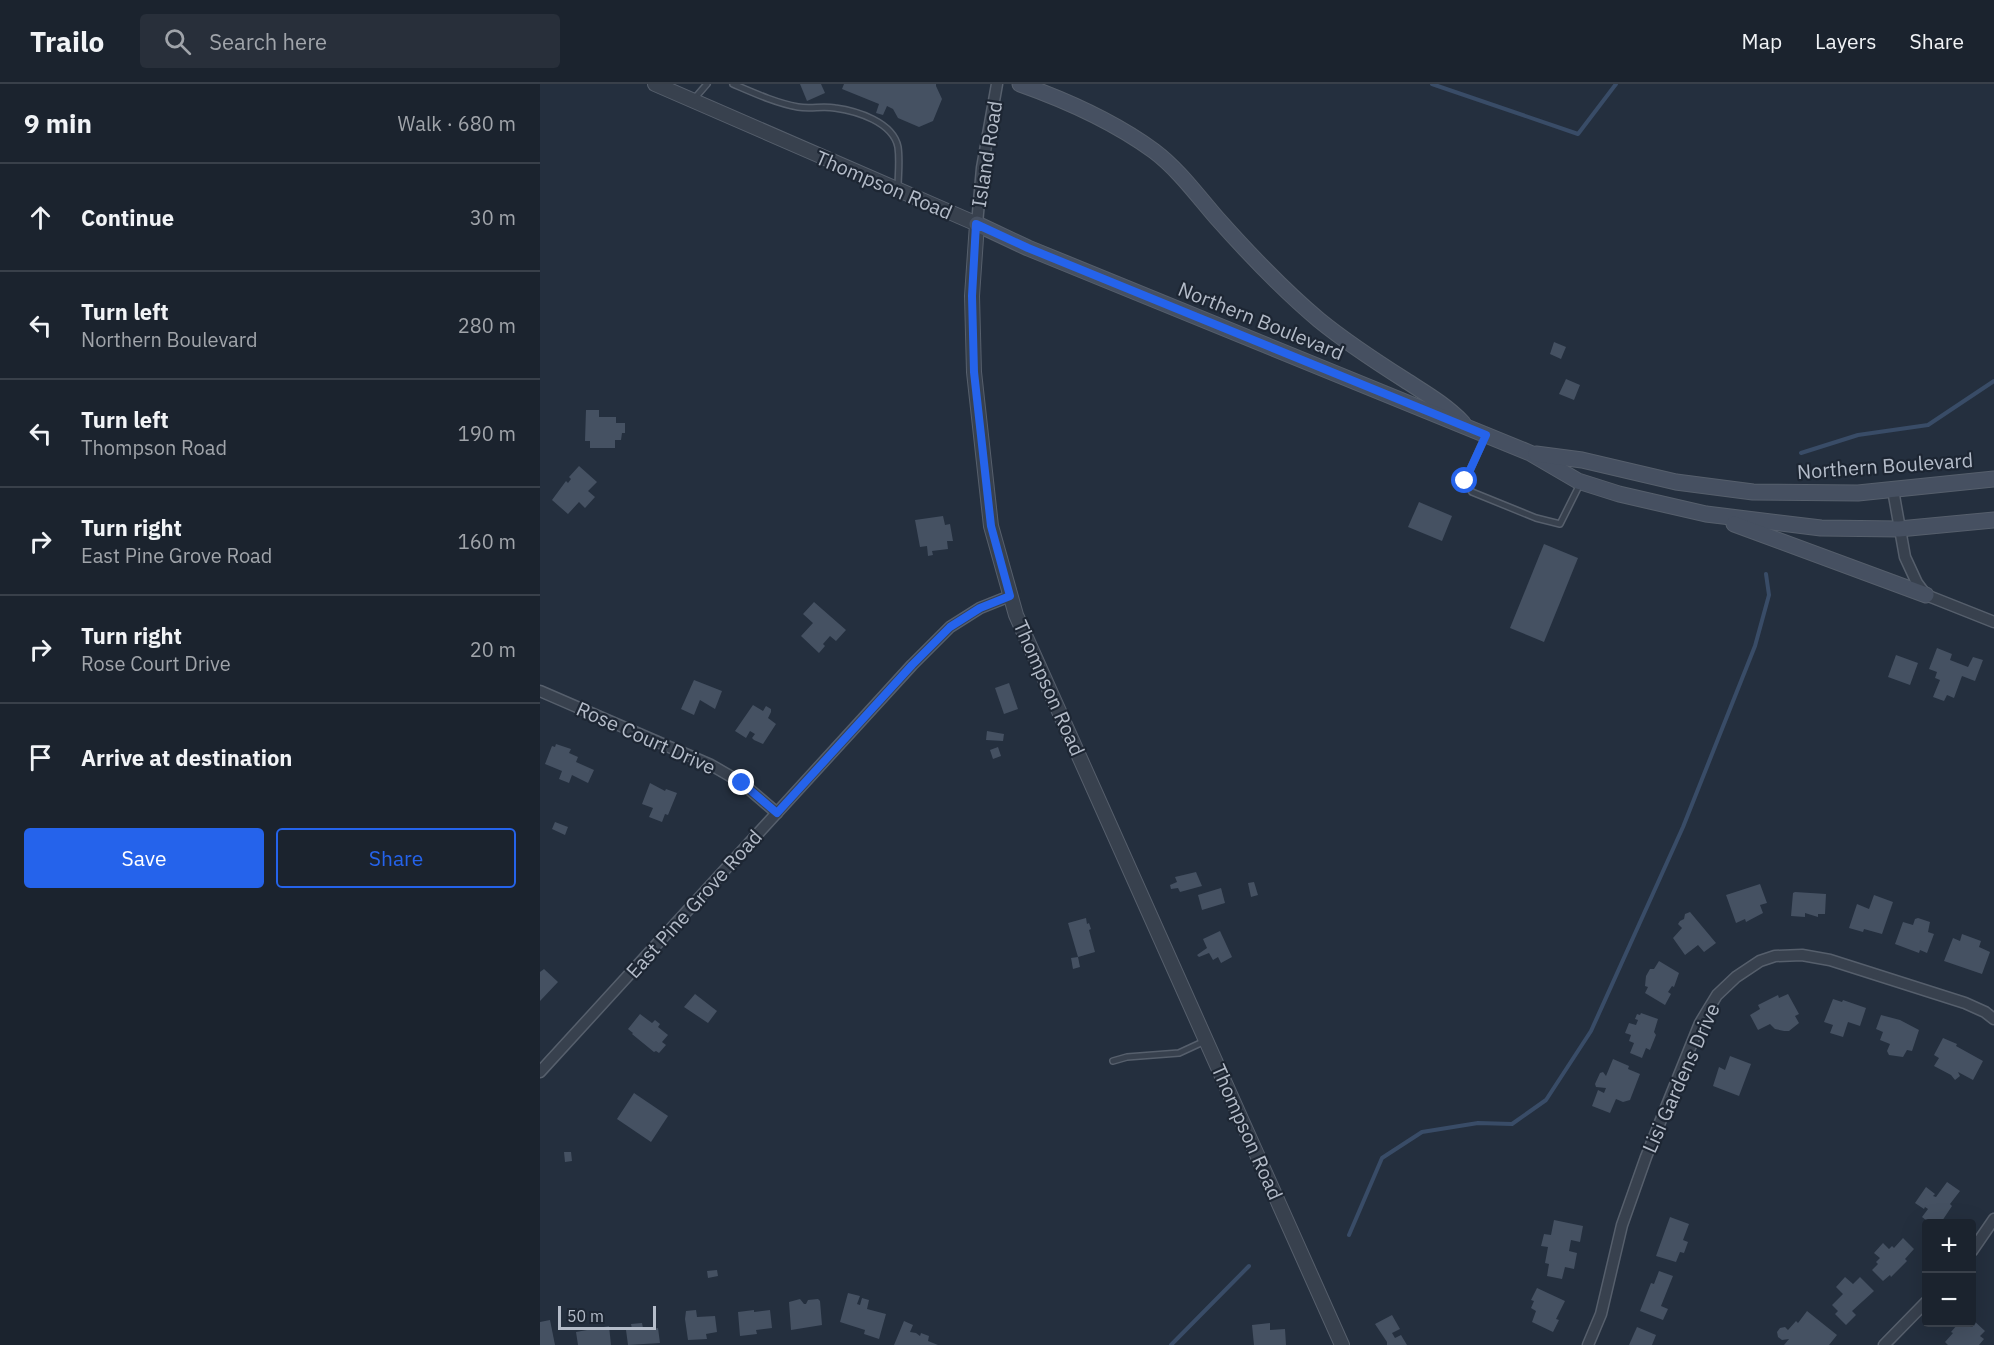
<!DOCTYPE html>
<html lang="en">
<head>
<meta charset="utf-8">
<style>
	:root { --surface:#1b232e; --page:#282f3a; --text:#f1f3f6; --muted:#a0a4aa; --line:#39404a; --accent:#2563eb }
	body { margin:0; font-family:"IBM Plex Sans",sans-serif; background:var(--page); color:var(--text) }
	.controls { position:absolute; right:18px; bottom:18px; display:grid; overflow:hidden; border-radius:6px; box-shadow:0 6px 24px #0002 }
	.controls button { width:54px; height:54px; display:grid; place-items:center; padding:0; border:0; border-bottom:2px solid var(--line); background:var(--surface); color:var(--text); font:30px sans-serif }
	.scale { position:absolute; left:18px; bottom:15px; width:98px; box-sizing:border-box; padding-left:6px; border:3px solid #b4bcc9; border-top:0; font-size:16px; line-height:21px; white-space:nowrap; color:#b4bcc9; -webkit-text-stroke:4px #1d2633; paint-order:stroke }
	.stop { position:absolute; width:18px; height:18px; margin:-14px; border:4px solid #2563eb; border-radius:50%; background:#fff }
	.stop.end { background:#2563eb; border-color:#fff; box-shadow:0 2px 6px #0008 }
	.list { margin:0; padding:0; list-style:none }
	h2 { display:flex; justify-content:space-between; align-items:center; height:78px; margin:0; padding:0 24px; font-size:26px }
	h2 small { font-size:20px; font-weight:400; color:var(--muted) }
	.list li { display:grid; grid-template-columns:39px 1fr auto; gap:18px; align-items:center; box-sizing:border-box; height:108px; padding:0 24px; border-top:2px solid var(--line) }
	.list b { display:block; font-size:22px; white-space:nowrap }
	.list p { margin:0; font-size:20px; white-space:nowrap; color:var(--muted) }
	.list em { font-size:20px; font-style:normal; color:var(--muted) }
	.actions { display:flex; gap:12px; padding:18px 24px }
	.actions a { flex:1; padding:14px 0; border:2px solid var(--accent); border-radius:6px; text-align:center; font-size:21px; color:var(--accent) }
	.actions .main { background:var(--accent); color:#fff }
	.icon { flex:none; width:33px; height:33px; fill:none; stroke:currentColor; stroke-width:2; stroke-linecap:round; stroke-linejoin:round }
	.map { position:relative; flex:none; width:1454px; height:1261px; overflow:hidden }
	header { display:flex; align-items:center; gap:36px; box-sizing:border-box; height:84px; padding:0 30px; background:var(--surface); border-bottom:2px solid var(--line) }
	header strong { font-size:28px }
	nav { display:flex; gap:33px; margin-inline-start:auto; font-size:21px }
	.search { width:420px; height:54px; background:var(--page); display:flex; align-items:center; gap:15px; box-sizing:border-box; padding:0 21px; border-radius:6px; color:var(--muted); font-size:22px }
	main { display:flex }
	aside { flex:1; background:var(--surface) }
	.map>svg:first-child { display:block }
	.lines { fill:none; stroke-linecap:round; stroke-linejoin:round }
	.stream { stroke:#394c67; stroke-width:4 }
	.building { fill:#455162 }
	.service-casing { stroke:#565f6c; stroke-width:8 }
	.minor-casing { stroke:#565f6c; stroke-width:13 }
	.tertiary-casing { stroke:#565f6c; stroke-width:16 }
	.secondary-casing { stroke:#565f6c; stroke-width:17 }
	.service { stroke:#38414e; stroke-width:5 }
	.minor { stroke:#38414e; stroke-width:10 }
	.tertiary { stroke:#38414e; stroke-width:14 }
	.secondary { stroke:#465061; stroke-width:15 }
	.route { stroke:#2563eb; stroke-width:8 }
	.labels { text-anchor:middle; stroke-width:4.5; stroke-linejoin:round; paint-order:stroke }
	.street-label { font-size:20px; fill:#b4bcc9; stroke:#1d2633 }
</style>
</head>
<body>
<header>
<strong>Trailo</strong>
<div class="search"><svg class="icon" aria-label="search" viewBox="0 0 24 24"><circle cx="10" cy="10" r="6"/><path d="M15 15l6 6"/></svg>Search here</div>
<nav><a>Map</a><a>Layers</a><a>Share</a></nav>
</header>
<main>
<aside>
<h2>9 min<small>Walk · 680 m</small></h2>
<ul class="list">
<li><svg class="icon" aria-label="ahead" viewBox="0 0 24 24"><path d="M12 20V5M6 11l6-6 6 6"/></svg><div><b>Continue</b></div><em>30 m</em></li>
<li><svg class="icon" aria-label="left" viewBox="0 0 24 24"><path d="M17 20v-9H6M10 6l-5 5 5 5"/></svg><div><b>Turn left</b><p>Northern Boulevard</p></div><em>280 m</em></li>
<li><svg class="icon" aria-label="left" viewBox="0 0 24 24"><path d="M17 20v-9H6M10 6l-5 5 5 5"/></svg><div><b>Turn left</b><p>Thompson Road</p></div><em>190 m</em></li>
<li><svg class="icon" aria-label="right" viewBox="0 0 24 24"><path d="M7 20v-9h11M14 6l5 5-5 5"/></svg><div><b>Turn right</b><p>East Pine Grove Road</p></div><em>160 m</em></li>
<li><svg class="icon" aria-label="right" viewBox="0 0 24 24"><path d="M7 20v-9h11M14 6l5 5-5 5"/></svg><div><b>Turn right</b><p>Rose Court Drive</p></div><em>20 m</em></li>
<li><svg class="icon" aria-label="arrive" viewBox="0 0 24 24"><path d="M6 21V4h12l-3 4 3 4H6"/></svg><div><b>Arrive at destination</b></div></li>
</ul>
<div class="actions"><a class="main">Save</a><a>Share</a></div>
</aside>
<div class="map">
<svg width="1454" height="1261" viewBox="0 0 1454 1261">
	<rect width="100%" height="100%" fill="#242f3e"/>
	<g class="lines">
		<g class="stream">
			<polyline points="892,0 1038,50 1076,0"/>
			<polyline points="1261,369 1318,351 1388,341 1454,297"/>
			<polyline points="809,1151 842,1074 882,1048 938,1039 972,1040 1006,1016 1051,947 1143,743 1215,562 1229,511 1226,490"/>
			<polyline points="631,1261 709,1182"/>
		</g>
	</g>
	<g class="building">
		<polygon points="260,0 281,0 285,9 267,17"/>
		<polygon points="304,0 396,0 396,2 402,15 393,37 379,43 358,34 353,25 347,22 343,31 336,29 339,20 302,5"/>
		<polygon points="1014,258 1026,263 1021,275 1010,270"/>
		<polygon points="1026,295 1040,301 1034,316 1019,310"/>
		<polygon points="46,326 59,326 59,333 76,333 76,339 85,339 85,349 82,349 81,356 75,356 75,364 50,364 50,357 45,357"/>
		<polygon points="39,382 57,398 48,407 55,413 45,424 39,418 28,430 12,416 26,397 28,399 31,395 29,393"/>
		<polygon points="879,418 912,432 902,457 868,443"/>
		<polygon points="403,432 405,441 410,440 413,457 407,457 408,465 392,467 393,471 388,472 387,462 380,463 375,436"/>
		<polygon points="1004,460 1038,474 1004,558 970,544"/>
		<polygon points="274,518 306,546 296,557 290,552 283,560 285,562 279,569 261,552 273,539 263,530"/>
		<polygon points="1397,564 1412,570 1410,576 1428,583 1433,573 1443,576 1435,597 1422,592 1414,614 1407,611 1404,617 1393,613 1400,596 1395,594 1397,588 1389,585"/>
		<polygon points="1356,571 1378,579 1370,601 1348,593"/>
		<polygon points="154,596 182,607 175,625 160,616 154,631 141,625"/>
		<polygon points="469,599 478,625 464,630 455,604"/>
		<polygon points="213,621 223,627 226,622 231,625 231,628 228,634 236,640 223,660 214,656 212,654 215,650 210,647 206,654 195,647"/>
		<polygon points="447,647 464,650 463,657 446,656"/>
		<polygon points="16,660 31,665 29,669 38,673 36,678 54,686 48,699 32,691 29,699 19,695 22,687 5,680 12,662 15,663"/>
		<polygon points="458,663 461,672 453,675 450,666"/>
		<polygon points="110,699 125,707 126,705 137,709 128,731 125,730 122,738 109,733 113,724 102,720"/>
		<polygon points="15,738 28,743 25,751 12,745"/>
		<polygon points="656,788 662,802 640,808 638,804 631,805 630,801 637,798 635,793"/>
		<polygon points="714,798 718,811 711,813 708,799"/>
		<polygon points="1220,800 1227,819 1220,821 1223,829 1206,838 1205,835 1196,839 1186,811"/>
		<polygon points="681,804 685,819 662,826 658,811"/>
		<polygon points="1255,808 1286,810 1285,830 1278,830 1278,833 1265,829 1265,833 1251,832 1253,809"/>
		<polygon points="1334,811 1353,818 1342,850 1324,845 1323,848 1309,844 1317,820 1329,825"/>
		<polygon points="1150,828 1176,859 1164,868 1158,861 1145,871 1133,854 1142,844 1138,840 1140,837 1144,835 1145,830"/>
		<polygon points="546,834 547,840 549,839 551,845 549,846 555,868 538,873 528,839"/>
		<polygon points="1378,834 1390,838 1388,848 1394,850 1387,869 1380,866 1379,869 1355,860 1363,838 1373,841 1375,835"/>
		<polygon points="680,847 692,873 681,879 678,873 673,876 669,869 659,873 657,871 667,864 663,855"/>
		<polygon points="1422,850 1441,857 1439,863 1450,868 1442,890 1404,877 1413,854 1420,857"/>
		<polygon points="538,873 540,883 533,885 531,874"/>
		<polygon points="1119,877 1139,889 1134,903 1132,902 1128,908 1131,910 1125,921 1105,909 1108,903 1105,902 1106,892 1110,885 1114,885"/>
		<polygon points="4,885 18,898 0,917 0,888"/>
		<polygon points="155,910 177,927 168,939 144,923"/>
		<polygon points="1248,910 1259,930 1255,932 1259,939 1249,947 1244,947 1235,945 1230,940 1218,946 1210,931 1220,925 1218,921 1238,911 1239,914"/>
		<polygon points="1293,915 1302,918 1303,916 1326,924 1320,942 1308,938 1303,953 1290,949 1293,941 1284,938"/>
		<polygon points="1101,929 1118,935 1114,948 1116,951 1110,966 1106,964 1102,974 1090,969 1094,959 1089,957 1091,951 1085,949 1089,939 1096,941 1098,936 1095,935 1097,930 1100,931"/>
		<polygon points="100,930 112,939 115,936 120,940 118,943 128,951 122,958 126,961 119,969 116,967 114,968 92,950 93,949 88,945"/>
		<polygon points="1341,931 1360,936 1379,946 1372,967 1367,966 1363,973 1349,971 1347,967 1350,960 1340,956 1343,948 1336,945"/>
		<polygon points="1403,954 1417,960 1416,962 1443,977 1433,996 1418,988 1420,992 1415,996 1411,991 1394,982 1399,974 1394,971"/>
		<polygon points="1190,972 1211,980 1199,1012 1173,1002 1179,983 1185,986"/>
		<polygon points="1073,975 1089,982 1088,985 1100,990 1090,1016 1083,1018 1076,1015 1070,1029 1052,1022 1058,1006 1064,1009 1066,1004 1056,1003 1055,1000 1060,989 1063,988 1066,992"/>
		<polygon points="94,1009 128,1032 111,1058 77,1035"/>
		<polygon points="24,1068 31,1068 32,1077 25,1078"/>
		<polygon points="1407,1098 1420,1107 1410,1120 1412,1122 1400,1140 1391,1140 1382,1133 1388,1125 1385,1123 1384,1125 1375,1119 1386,1103 1395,1110 1393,1112 1396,1113"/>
		<polygon points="1130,1133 1149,1140 1143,1156 1148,1158 1144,1169 1140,1168 1136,1178 1116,1172"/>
		<polygon points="1014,1136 1043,1142 1040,1158 1031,1156 1029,1167 1037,1169 1034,1185 1025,1183 1022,1195 1007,1192 1009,1180 1005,1179 1008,1163 1001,1162 1004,1150 1011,1151"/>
		<polygon points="1363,1154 1374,1165 1365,1175 1367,1177 1351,1193 1350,1191 1343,1197 1332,1186 1338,1180 1336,1178 1340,1174 1334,1169 1343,1159 1349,1165 1352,1162 1354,1164"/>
		<polygon points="177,1186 178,1192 168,1194 167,1187"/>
		<polygon points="1119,1187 1133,1192 1121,1222 1128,1225 1123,1236 1100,1227 1111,1199 1114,1200"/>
		<polygon points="1305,1193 1313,1200 1320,1193 1334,1207 1312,1227 1316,1231 1306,1241 1295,1230 1298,1227 1292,1221 1303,1210 1296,1203"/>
		<polygon points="997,1204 1025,1217 1016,1235 1019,1236 1013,1248 992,1238 996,1227 991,1224 994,1217 991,1216"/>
		<polygon points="308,1209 320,1212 317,1220 320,1221 322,1214 329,1216 327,1225 346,1230 339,1255 324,1250 325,1246 300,1238"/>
		<polygon points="260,1215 264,1220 266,1220 268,1216 278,1215 280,1217 282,1241 251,1246 249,1218"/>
		<polygon points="156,1226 157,1233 175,1232 177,1248 166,1250 167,1255 148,1256 145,1235 146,1227"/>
		<polygon points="214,1226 214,1228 230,1226 232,1244 216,1246 217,1250 200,1252 198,1228"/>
		<polygon points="1267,1227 1297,1251 1289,1261 1244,1261 1249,1255 1242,1256 1238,1253 1237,1248 1240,1244 1245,1243 1248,1246 1256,1237 1258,1239"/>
		<polygon points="852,1231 860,1245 852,1249 855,1254 861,1251 867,1261 847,1261 847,1258 835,1240"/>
		<polygon points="1432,1235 1445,1247 1440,1252 1444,1255 1439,1261 1408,1261 1405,1258 1413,1249 1411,1248 1417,1241 1416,1238 1432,1238"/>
		<polygon points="10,1236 15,1261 0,1261 0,1238"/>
		<polygon points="364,1237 373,1241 370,1248 376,1249 380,1252 381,1249 389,1252 388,1257 398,1261 354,1261"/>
		<polygon points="102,1239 103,1244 106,1246 118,1244 120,1259 88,1261 86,1246 92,1245 91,1240"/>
		<polygon points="730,1239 730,1246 745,1245 746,1261 714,1261 712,1241"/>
		<polygon points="69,1242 71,1261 38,1261 36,1248"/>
		<polygon points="1097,1243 1116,1251 1112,1261 1089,1261"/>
	</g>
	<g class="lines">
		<g class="service-casing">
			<g id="service">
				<path d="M 193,0 C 214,9 236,19 258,23 C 270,25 283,22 295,24 C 317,27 353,38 358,63 C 360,77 358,91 358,105"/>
				<polyline points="154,15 167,0"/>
				<polyline points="945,353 925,397 932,408 996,434 1020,440 1040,400"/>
				<polyline points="573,977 587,973 639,969 665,957"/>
			</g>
		</g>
		<g class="minor-casing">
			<g id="minor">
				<polyline points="437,140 442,84 457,0"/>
				<polyline points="1353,406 1365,473 1377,499 1386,511 1454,538"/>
				<polyline points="0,607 171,681 202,699 237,729"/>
				<polyline points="0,988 372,581 410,543 440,524 470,512"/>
				<polyline points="1432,1167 1454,1135"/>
				<polyline points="1048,1261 1061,1230 1082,1141 1106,1073 1160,939 1177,911 1196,893 1220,877 1235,872 1262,871 1290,876 1425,919 1445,928 1454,935"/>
				<polyline points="1344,1261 1386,1218"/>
			</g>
		</g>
		<g class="tertiary-casing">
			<polyline id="tertiary" points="115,0 437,140 432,212 434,288 451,442 476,531 802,1261"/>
		</g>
		<g class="secondary-casing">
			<g id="secondary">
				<path d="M 480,0 C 528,17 573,37 614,67 C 638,85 657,111 676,133 C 708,169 742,205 779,236 C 806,258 835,277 865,296 C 885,309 906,321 923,339"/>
				<polyline points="437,140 488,164 990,369 1038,397 1079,410 1166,430 1281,444 1359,445 1454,436"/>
				<polyline points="996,370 1042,376 1136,398 1213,408 1318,409 1454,395"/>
				<polyline points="1194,440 1386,511"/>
			</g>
		</g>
		<use href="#service" class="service"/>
		<use href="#minor" class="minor"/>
		<use href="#tertiary" class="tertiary"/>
		<use href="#secondary" class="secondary"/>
	</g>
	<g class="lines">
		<polyline class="route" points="202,699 237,729 372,581 410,543 440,524 470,512 451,442 434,288 432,212 436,140 488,164 946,351 925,397"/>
	</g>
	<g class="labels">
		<g class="street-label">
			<text transform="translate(447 70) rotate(-81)" y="7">Island Road</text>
			<text transform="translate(344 101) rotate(23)" y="7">Thompson Road</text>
			<text transform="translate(721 237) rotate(22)" y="7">Northern Boulevard</text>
			<text transform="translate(1345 382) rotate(-4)" y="7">Northern Boulevard</text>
			<text transform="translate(509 604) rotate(66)" y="7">Thompson Road</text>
			<text transform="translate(106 654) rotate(24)" y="7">Rose Court Drive</text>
			<text transform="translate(154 820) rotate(-48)" y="7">East Pine Grove Road</text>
			<text transform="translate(1141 994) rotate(-66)" y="7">Lisi Gardens Drive</text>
			<text transform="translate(707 1048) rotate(66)" y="7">Thompson Road</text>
		</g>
	</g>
</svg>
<div class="controls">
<button>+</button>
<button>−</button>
</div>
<div class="scale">50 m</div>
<div class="stop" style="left:925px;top:397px"></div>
<div class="stop end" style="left:202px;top:699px"></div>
</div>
</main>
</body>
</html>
